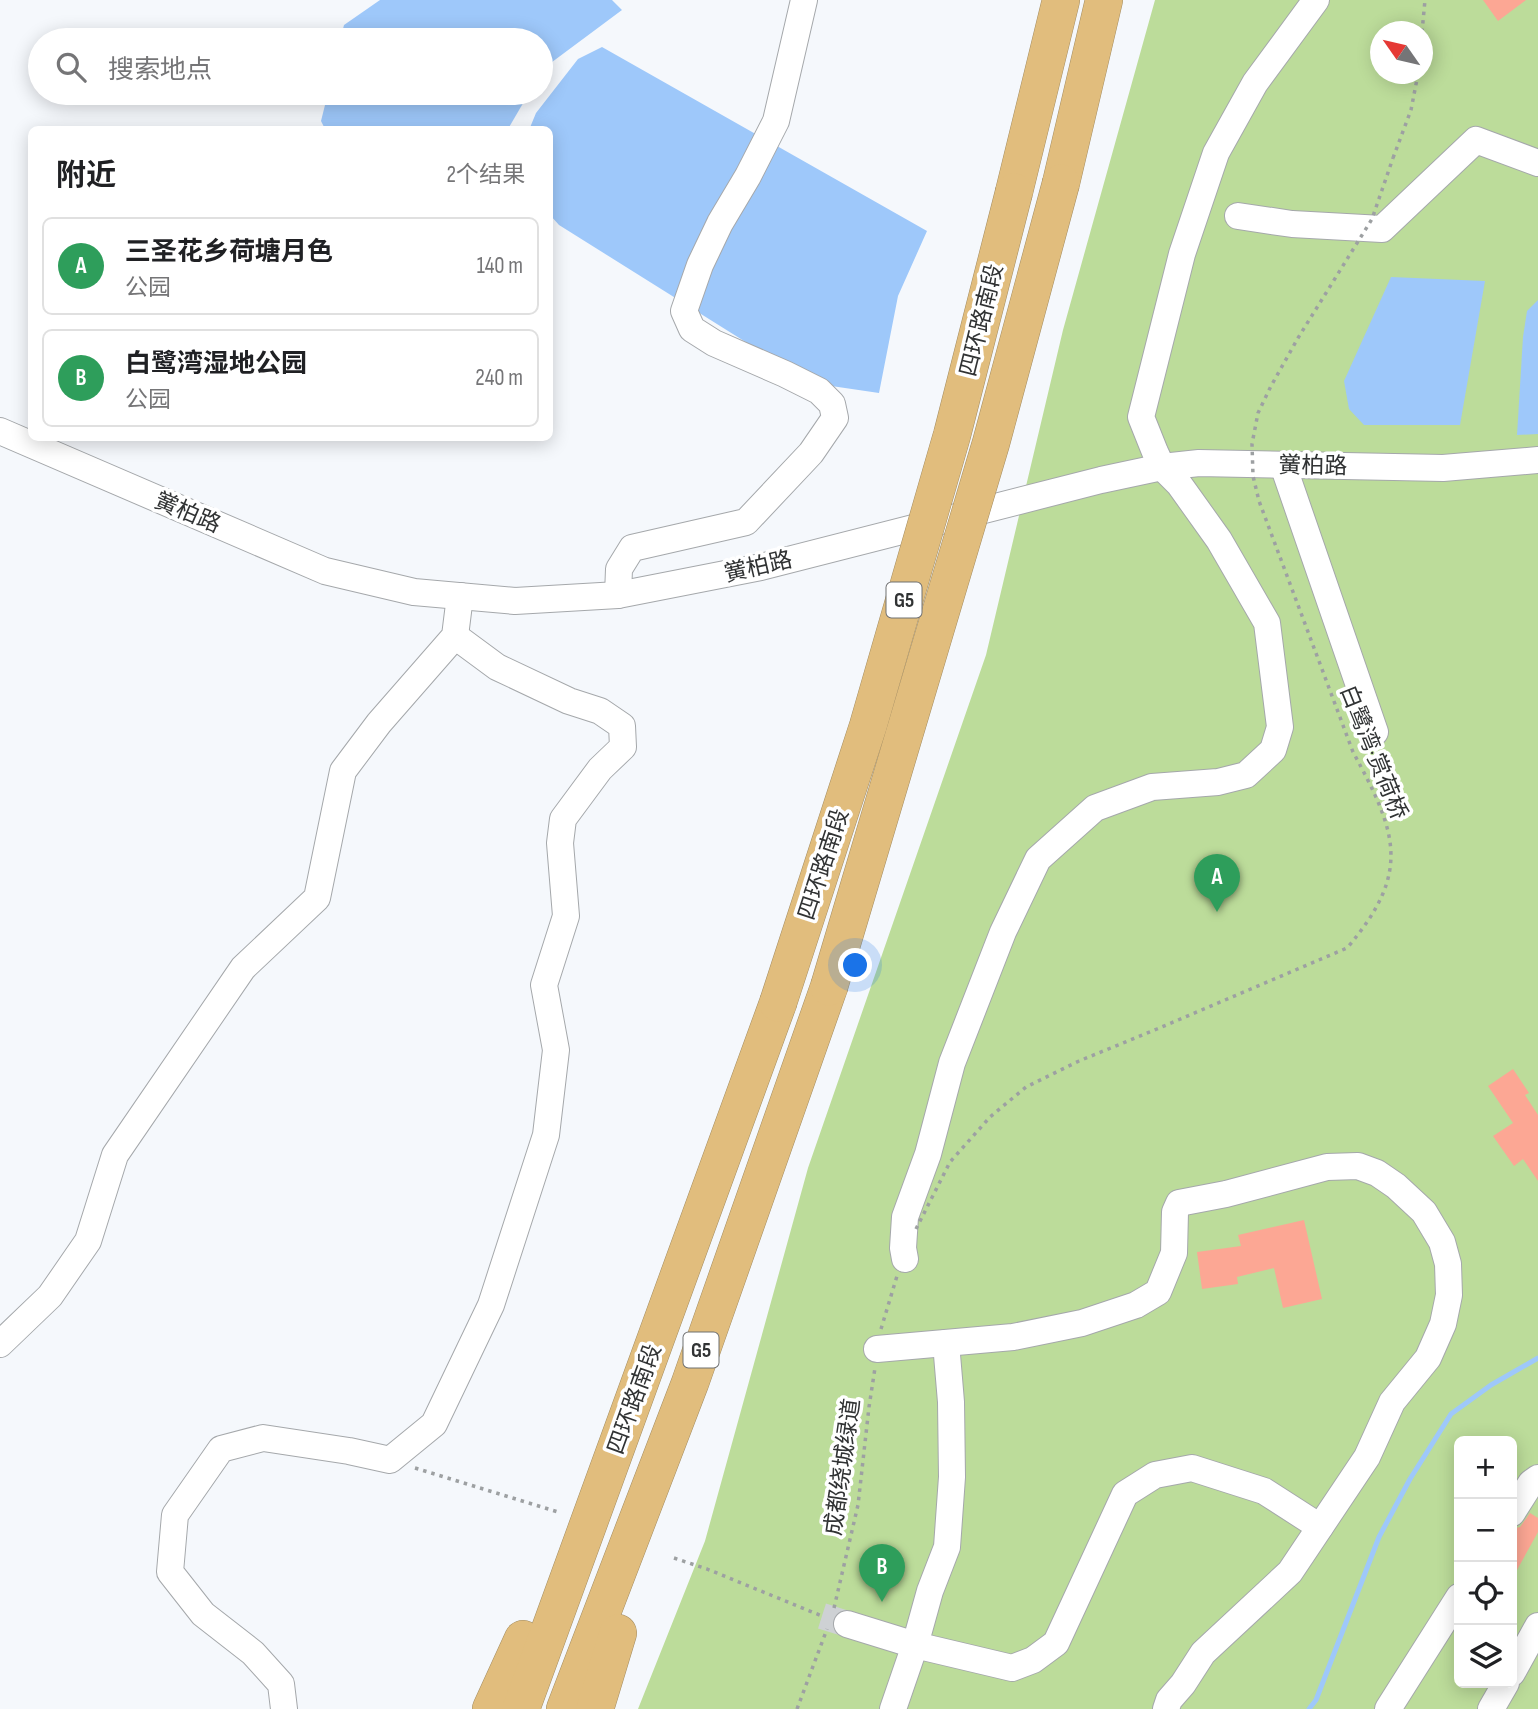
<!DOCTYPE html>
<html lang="zh">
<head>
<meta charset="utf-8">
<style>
	:root { --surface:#fff; --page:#f6f6f6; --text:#202124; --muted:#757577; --line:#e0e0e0; --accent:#41857a }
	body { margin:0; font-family:"Sofia Sans Condensed","Noto Sans SC",sans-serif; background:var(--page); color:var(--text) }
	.controls { position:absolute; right:21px; bottom:21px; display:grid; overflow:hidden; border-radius:10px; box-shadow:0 4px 18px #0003 }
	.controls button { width:63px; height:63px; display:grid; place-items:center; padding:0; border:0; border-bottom:2px solid var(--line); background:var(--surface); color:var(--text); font:35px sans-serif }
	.compass { position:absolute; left:1370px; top:21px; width:63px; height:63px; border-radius:50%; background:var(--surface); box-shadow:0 4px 18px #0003; rotate:304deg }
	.you { position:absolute; left:856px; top:966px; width:24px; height:24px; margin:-18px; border:5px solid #fff; border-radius:50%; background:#1a73e8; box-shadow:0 0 0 10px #1a73e833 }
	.badge { display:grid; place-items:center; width:46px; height:46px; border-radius:50%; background:var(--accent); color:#fff; font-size:23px; font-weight:700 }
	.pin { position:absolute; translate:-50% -58px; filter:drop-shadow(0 2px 4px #0008) }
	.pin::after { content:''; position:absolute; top:37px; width:24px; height:21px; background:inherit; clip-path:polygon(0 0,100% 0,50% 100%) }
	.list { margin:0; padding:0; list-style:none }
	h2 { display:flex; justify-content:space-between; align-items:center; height:91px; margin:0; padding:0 28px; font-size:30px }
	h2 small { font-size:23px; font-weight:400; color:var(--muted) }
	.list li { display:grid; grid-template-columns:46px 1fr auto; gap:21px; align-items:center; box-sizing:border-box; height:98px; margin:0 14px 14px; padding:0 14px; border:2px solid var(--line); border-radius:10px }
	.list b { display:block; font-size:26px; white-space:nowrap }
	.list p { margin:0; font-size:23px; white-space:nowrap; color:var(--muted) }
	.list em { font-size:23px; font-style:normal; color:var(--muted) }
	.icon { flex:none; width:38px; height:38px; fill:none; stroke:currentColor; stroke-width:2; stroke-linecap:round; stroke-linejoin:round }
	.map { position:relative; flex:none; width:1538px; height:1709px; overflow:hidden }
	.search { position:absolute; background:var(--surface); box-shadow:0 4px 18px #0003; left:28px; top:28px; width:525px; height:77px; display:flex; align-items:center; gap:18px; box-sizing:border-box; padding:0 24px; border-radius:38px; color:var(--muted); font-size:26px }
	.panel { position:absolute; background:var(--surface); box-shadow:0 4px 18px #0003; left:28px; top:126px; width:525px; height:315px; border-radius:10px }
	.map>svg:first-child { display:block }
	.green { fill:#bcdc9a; fill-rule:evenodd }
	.water { fill:#9ec8fa }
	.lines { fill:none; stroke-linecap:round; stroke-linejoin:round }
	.stream { stroke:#9ec8fa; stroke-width:5 }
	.building { fill:#fca794 }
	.minor-tunnel { stroke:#ced1d4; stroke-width:26; stroke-dasharray:26 13; stroke-linecap:butt }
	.minor-casing { stroke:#a5a8ab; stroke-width:28 }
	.highway-casing { stroke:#a38d63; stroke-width:38 }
	.path { stroke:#9da0a2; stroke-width:3.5; stroke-dasharray:3.5 5; stroke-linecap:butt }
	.minor { stroke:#fff; stroke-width:26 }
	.highway { stroke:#e1bd7d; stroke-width:37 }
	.highway-bridge-casing { stroke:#a38d63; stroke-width:38; stroke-linecap:butt }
	.path-bridge { stroke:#9da0a2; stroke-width:3.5; stroke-dasharray:3.5 5; stroke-linecap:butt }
	.highway-bridge { stroke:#e1bd7d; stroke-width:37 }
	.labels { text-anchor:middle; stroke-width:7; stroke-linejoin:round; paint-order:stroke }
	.shield { fill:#fff; stroke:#6f7071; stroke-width:2 }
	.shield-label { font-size:21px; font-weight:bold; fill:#313334 }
	.street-label { font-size:23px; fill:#313334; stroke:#fff }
</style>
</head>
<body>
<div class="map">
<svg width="1538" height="1709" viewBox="0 0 1538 1709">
	<rect width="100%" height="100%" fill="#f5f8fc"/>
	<path class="green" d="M 1155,0 L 1538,0 L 1538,1709 L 638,1709 L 705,1541 L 808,1168 L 986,655 L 1063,330 ZM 1380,32 L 1422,32 L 1422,74 L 1380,74 ZM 1459,1441 L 1512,1441 L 1512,1683 L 1459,1683 Z"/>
	<g class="water">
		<polygon points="380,0 612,0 622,10 544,68 541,74 541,40 340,40 344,25"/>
		<polygon points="602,47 927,231 898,296 879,393 811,383 559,225 550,215 550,130 529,130 536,113 578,59"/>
		<polygon points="328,93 529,93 508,129 325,129 321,121"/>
		<polygon points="1391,277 1485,281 1460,425 1364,425 1349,409 1344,381"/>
		<polygon points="1538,300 1538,434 1517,435 1523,337 1527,311"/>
	</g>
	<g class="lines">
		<polyline class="stream" points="1309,1709 1316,1700 1379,1537 1410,1479 1451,1414 1491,1385 1538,1358"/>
	</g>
	<g class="building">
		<polygon points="1483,0 1526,0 1498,21"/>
		<polygon points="1513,1069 1529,1093 1525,1095 1538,1115 1538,1181 1523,1159 1514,1166 1493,1136 1513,1123 1488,1086"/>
		<polygon points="1304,1220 1322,1299 1283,1308 1274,1268 1237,1277 1238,1284 1202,1289 1197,1252 1241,1246 1238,1235"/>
		<polygon points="1530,1513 1538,1518 1538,1532 1512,1579 1512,1529 1520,1527"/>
	</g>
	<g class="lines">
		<polyline class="minor-tunnel" points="822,1616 847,1624"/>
		<g class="minor-casing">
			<g id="minor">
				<polyline points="1238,216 1292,224 1382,229 1476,140 1538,163"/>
				<polyline points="0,431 325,571 414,592 515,601 618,595 761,567 1101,480 1162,467 1199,463 1443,468 1538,460"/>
				<polyline points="1283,465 1375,732"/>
				<polyline points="618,595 619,569 632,548 746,522 811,453 835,418 832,404 819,391 785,374 714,343 692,329 684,311 700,265 720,223 748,176 776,121 804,0"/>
				<polyline points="905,1259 903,1248 905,1217 928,1154 952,1063 1003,932 1038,859 1095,808 1152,787 1218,782 1246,775 1273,750 1280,727 1267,623 1219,540 1179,484 1162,467 1155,452 1141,417 1182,254 1216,153 1255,83 1316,0"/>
				<polyline points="0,1344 50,1296 88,1241 115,1155 243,968 317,898 343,771 379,723 455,636 460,596"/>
				<polyline points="877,1349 1013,1337 1082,1323 1136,1305 1158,1292 1174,1253 1175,1212 1179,1203 1226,1194 1327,1167 1358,1166 1377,1173 1396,1186 1424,1212 1442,1242 1448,1264 1449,1295 1443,1324 1428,1358 1392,1402 1367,1457 1290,1572 1203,1653 1183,1684 1169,1700 1166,1709"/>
				<polyline points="1512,1513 1531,1483 1538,1478"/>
				<polyline points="847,1624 915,1645 1012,1668 1033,1660 1056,1643 1125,1494 1155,1475 1192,1468 1264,1491 1320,1527"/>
				<polyline points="1512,1673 1538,1626"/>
				<polyline points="284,1709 281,1684 253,1653 203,1614 170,1572 175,1515 221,1449 263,1438 349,1451 390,1460 434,1424 491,1305 546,1135 556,1050 544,985 566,916 560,843 563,819 600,769 623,747 622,726 600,711 569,701 497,667 455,636"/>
				<polyline points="893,1709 915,1645 930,1591 947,1547 952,1477 951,1402 946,1343"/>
				<polyline points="1388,1709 1459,1597"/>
				<polyline points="1491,1709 1506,1683"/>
			</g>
		</g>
		<g class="highway-casing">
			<g id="highway">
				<polyline points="1061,183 1104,0"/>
				<polyline points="1014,192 1061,0"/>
				<polyline points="491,1709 523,1639"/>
				<polyline points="521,1709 778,1003"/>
				<polyline points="565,1709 690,1383 829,987"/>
				<polyline points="595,1709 618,1633"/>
			</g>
		</g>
		<g class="path">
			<polyline points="1422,32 1425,0"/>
			<polyline points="1393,158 1411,110 1418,74"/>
			<polyline points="881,1329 897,1276"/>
			<polyline points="415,1468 558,1512"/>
			<polyline points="674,1558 707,1569 822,1616"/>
			<polyline points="834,1608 858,1505 869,1407 875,1368"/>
			<polyline points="797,1709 827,1629"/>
		</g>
		<use href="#minor" class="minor"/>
		<use href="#highway" class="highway"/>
		<g class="highway-bridge-casing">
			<g id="highway-bridge">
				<polyline points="829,987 991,443 1061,183"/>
				<polyline points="778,1003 868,726 952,435 1014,192"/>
			</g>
		</g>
		<path class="path-bridge" d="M 916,1229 L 950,1162 L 990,1117 L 1026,1087 L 1079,1061 L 1157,1029 L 1347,948 C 1412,872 1397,833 1353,752 L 1259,501 L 1253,476 L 1252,444 L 1258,413 L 1271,386 L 1298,338 L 1372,219 L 1393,158"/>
		<use href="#highway-bridge" class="highway-bridge"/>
	</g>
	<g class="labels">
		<g class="shield">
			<rect x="886.5" y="582.5" width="35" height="35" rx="5"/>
			<rect x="683.5" y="1332.5" width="35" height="35" rx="5"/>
		</g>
		<g class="shield-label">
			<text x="904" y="607">G5</text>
			<text x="701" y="1357">G5</text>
		</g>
		<g class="street-label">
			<text transform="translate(981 320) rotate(-76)" y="8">四环路南段</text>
			<text transform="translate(1313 465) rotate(1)" y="8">黉柏路</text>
			<text transform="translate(188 512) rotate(23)" y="8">黉柏路</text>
			<text transform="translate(758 566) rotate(-13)" y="8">黉柏路</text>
			<text transform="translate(1374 752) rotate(68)" y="8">白鹭湾·赏荷桥</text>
			<text transform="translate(823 864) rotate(-72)" y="8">四环路南段</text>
			<text transform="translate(634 1399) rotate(-70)" y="8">四环路南段</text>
			<text transform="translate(842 1467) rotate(-82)" y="8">成都绕城绿道</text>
		</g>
	</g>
</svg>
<div class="controls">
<button>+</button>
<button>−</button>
<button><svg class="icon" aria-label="locate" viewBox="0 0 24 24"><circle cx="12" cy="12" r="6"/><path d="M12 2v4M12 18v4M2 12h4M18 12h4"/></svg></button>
<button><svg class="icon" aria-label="layers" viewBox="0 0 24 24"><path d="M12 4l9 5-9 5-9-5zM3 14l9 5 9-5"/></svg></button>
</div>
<svg class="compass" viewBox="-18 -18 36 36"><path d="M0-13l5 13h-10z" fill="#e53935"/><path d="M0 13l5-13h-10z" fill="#757577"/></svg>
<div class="you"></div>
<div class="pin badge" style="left:1217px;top:912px;background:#2e9e5b">A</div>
<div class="pin badge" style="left:882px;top:1602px;background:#2e9e5b">B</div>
<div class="search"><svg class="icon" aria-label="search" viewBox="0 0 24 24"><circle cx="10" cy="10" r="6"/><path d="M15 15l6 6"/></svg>搜索地点</div>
<section class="panel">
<h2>附近<small>2个结果</small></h2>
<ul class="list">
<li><span class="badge" style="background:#2e9e5b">A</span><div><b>三圣花乡荷塘月色</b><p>公园</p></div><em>140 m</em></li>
<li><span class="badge" style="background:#2e9e5b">B</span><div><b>白鹭湾湿地公园</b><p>公园</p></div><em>240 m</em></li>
</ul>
</section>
</div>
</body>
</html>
